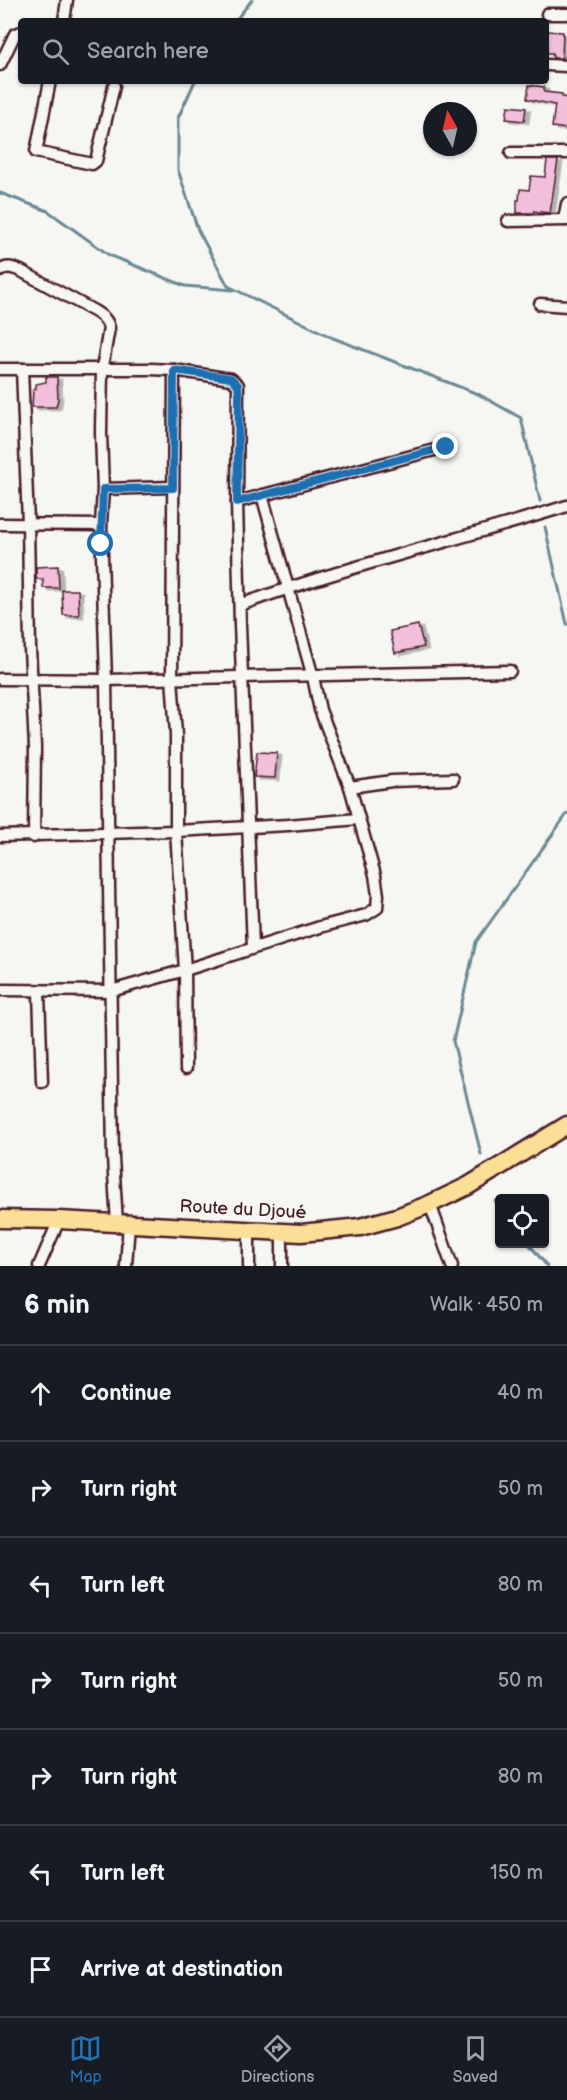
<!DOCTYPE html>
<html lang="en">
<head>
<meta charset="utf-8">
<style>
	:root { --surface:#171b24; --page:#20242c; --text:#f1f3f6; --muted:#9ea1a6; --line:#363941; --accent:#1f6fb2 }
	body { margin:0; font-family:"Balsamiq Sans",sans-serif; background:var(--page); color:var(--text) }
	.controls { position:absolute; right:18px; bottom:18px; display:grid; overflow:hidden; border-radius:6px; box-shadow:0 2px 4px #0004 }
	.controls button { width:54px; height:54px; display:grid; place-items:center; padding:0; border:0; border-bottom:2px solid var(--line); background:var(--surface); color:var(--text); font:30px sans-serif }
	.compass { position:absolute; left:423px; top:102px; width:54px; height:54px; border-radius:50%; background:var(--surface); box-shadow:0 2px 4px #0004; rotate:352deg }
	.stop { position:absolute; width:18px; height:18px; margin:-14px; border:4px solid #1f6fb2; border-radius:50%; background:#fff }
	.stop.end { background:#1f6fb2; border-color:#fff; box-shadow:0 2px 6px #0008 }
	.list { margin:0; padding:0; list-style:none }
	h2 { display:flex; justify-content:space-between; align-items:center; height:78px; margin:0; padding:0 24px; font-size:26px }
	h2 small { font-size:20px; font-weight:400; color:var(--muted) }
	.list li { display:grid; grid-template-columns:39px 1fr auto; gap:18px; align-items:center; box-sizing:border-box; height:96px; padding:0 24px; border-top:2px solid var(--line) }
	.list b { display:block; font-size:22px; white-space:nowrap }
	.list em { font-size:20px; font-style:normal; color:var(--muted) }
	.icon { flex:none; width:33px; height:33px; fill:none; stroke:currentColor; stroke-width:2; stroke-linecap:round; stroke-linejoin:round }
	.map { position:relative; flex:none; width:567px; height:1266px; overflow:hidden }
	.search { position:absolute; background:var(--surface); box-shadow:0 2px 4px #0004; left:18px; right:18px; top:18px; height:66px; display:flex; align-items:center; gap:15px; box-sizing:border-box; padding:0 21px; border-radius:6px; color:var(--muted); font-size:22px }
	.sheet { height:750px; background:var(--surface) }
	nav { display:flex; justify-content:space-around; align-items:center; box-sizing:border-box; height:84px; border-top:2px solid var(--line); background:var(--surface); font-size:16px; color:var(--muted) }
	nav a { display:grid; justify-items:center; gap:3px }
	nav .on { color:var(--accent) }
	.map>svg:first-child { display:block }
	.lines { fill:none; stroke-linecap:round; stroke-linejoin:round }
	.stream { stroke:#6a8993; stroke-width:3 }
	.building { fill:#f1bedc; stroke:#4a1f2b; stroke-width:1.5; filter:url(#shadow) }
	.minor-casing { stroke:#4a1f2b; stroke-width:15 }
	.primary-casing { stroke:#4a1f2b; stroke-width:21 }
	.minor { stroke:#f6f6f2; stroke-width:10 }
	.primary { stroke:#fadf96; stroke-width:16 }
	.route { stroke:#1f6fb2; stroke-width:8 }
	.labels { text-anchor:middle; stroke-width:4.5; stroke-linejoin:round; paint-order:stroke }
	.street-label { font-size:18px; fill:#4a1f2b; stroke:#f6f6f2 }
</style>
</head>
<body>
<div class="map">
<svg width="567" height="1266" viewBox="0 0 567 1266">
	<defs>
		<filter id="shadow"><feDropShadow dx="4.5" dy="2.5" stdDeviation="0" flood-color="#0004"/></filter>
	</defs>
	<rect width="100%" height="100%" fill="#f6f6f2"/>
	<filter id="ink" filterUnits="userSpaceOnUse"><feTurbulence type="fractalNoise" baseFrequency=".0167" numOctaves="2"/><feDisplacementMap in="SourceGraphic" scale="12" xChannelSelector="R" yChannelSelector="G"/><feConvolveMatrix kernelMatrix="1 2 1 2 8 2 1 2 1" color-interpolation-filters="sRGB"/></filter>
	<g filter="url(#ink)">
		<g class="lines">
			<g class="stream">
				<polyline points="235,21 252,0"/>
				<polyline points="195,81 178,118 178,170 198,230 228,286 333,338 478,394 521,418 540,501"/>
				<polyline points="0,193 48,211 109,255 185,286 233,290"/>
				<polyline points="545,527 567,624"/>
				<polyline points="481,1154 453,1041 476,942 567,814"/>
				<polyline points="495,1201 500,1206"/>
				<polyline points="529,1244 547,1266"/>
			</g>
		</g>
		<g class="building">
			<polygon points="546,31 563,32 562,58 553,58 553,53 547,53"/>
			<polygon points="529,85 544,87 544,92 562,94 562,97 567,98 567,129 552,127 555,105 527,99"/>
			<polygon points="508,106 526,108 524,121 506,119"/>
			<polygon points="547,160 558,160 550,213 534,211 534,213 517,213 517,200 519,200 520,189 529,190 531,176 545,177"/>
			<polygon points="46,377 57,377 58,399 56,407 32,407 33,390 36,389 36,384 46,382"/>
			<polygon points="58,566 59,588 43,588 43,579 36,579 36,567"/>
			<polygon points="62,590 78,590 79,615 63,615"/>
			<polygon points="418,625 424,647 395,653 390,631"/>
			<polygon points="257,752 277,753 275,778 254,777"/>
		</g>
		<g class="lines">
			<g class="minor-casing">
				<g id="minor">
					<polyline points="547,14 567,14"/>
					<polyline points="64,21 67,0"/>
					<polyline points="0,65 15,34 21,32"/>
					<polyline points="546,65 567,66"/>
					<polyline points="50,81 36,152 92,164 96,161 114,86"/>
					<polyline points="511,153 567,153"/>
					<polyline points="564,220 567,204"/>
					<polyline points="508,221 567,220"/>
					<path d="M 0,271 C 7,265 13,268 21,271 L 94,311 C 102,316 107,319 109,328 L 102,369 L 101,433 L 103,489 L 101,525 L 106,680 L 113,1158 L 117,1223"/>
					<polyline points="540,304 567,306"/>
					<polyline points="0,369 150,369 174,370 231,379 238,385 237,502 240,625 253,947"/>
					<polyline points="22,369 28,523 30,649 35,747 34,837"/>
					<polyline points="174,370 172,678 176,734 176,831 185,970 186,1068"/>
					<polyline points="103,489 173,487"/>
					<polyline points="237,502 446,447"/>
					<polyline points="0,524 101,525"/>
					<path d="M 240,605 C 347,566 458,540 567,506"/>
					<polyline points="0,679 106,680 510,671"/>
					<polyline points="350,787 392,781 453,779"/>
					<polyline points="0,836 176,831 288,825 358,819"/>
					<polyline points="0,990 111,991 185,970 320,927 366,915 377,908 378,895 375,875 350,787 320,710 313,677 262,495"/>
					<polyline points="39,992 42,1082"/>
					<polyline points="430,1204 452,1266"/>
					<polyline points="249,1231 249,1266"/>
					<polyline points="282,1233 282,1266"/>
					<polyline points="39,1266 59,1220"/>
					<polyline points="126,1266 129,1223"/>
				</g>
			</g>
			<g class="primary-casing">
				<polyline id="primary" points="0,1219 59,1220 301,1233 360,1227 397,1217 430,1204 468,1186 567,1125"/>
			</g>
			<use href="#minor" class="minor"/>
			<use href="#primary" class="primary"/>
		</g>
	</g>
	<g class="lines" filter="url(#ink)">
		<polyline class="route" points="101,544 103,489 173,488 174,370 231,378 238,385 239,395 237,502 446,447"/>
	</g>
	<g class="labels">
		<g class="street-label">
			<text transform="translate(243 1209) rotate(3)" y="6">Route du Djoué</text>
		</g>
	</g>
</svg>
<div class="controls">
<button><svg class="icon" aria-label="locate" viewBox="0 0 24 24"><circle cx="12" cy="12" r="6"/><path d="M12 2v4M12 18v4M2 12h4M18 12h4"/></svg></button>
</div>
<svg class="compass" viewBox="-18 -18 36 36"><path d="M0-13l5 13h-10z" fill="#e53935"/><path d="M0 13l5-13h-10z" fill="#9ea1a6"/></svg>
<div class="stop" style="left:101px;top:544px"></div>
<div class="stop end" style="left:446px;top:447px"></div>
<div class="search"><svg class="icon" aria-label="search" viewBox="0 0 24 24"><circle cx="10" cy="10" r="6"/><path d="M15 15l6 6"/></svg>Search here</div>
</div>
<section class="sheet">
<h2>6 min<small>Walk · 450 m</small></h2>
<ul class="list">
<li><svg class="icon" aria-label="ahead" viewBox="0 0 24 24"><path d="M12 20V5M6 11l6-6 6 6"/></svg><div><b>Continue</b></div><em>40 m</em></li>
<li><svg class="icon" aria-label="right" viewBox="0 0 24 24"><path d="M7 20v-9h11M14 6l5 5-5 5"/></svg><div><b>Turn right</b></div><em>50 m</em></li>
<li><svg class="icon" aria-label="left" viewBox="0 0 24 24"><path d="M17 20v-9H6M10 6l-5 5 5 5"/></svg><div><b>Turn left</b></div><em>80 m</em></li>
<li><svg class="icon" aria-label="right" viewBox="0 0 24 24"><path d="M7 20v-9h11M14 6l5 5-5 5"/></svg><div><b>Turn right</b></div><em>50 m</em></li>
<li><svg class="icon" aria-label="right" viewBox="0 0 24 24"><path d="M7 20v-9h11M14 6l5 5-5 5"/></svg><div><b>Turn right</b></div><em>80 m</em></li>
<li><svg class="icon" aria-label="left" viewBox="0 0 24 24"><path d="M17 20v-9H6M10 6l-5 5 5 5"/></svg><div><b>Turn left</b></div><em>150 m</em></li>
<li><svg class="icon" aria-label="arrive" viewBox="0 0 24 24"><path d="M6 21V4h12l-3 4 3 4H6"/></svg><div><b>Arrive at destination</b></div></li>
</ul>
</section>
<nav>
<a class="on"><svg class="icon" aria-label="map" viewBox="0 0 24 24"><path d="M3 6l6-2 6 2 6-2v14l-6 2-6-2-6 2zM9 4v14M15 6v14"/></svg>Map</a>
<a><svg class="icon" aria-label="directions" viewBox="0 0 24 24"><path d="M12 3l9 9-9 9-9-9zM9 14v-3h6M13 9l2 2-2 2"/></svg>Directions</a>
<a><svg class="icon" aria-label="saved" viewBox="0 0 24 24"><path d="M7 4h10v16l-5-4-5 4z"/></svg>Saved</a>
</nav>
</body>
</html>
